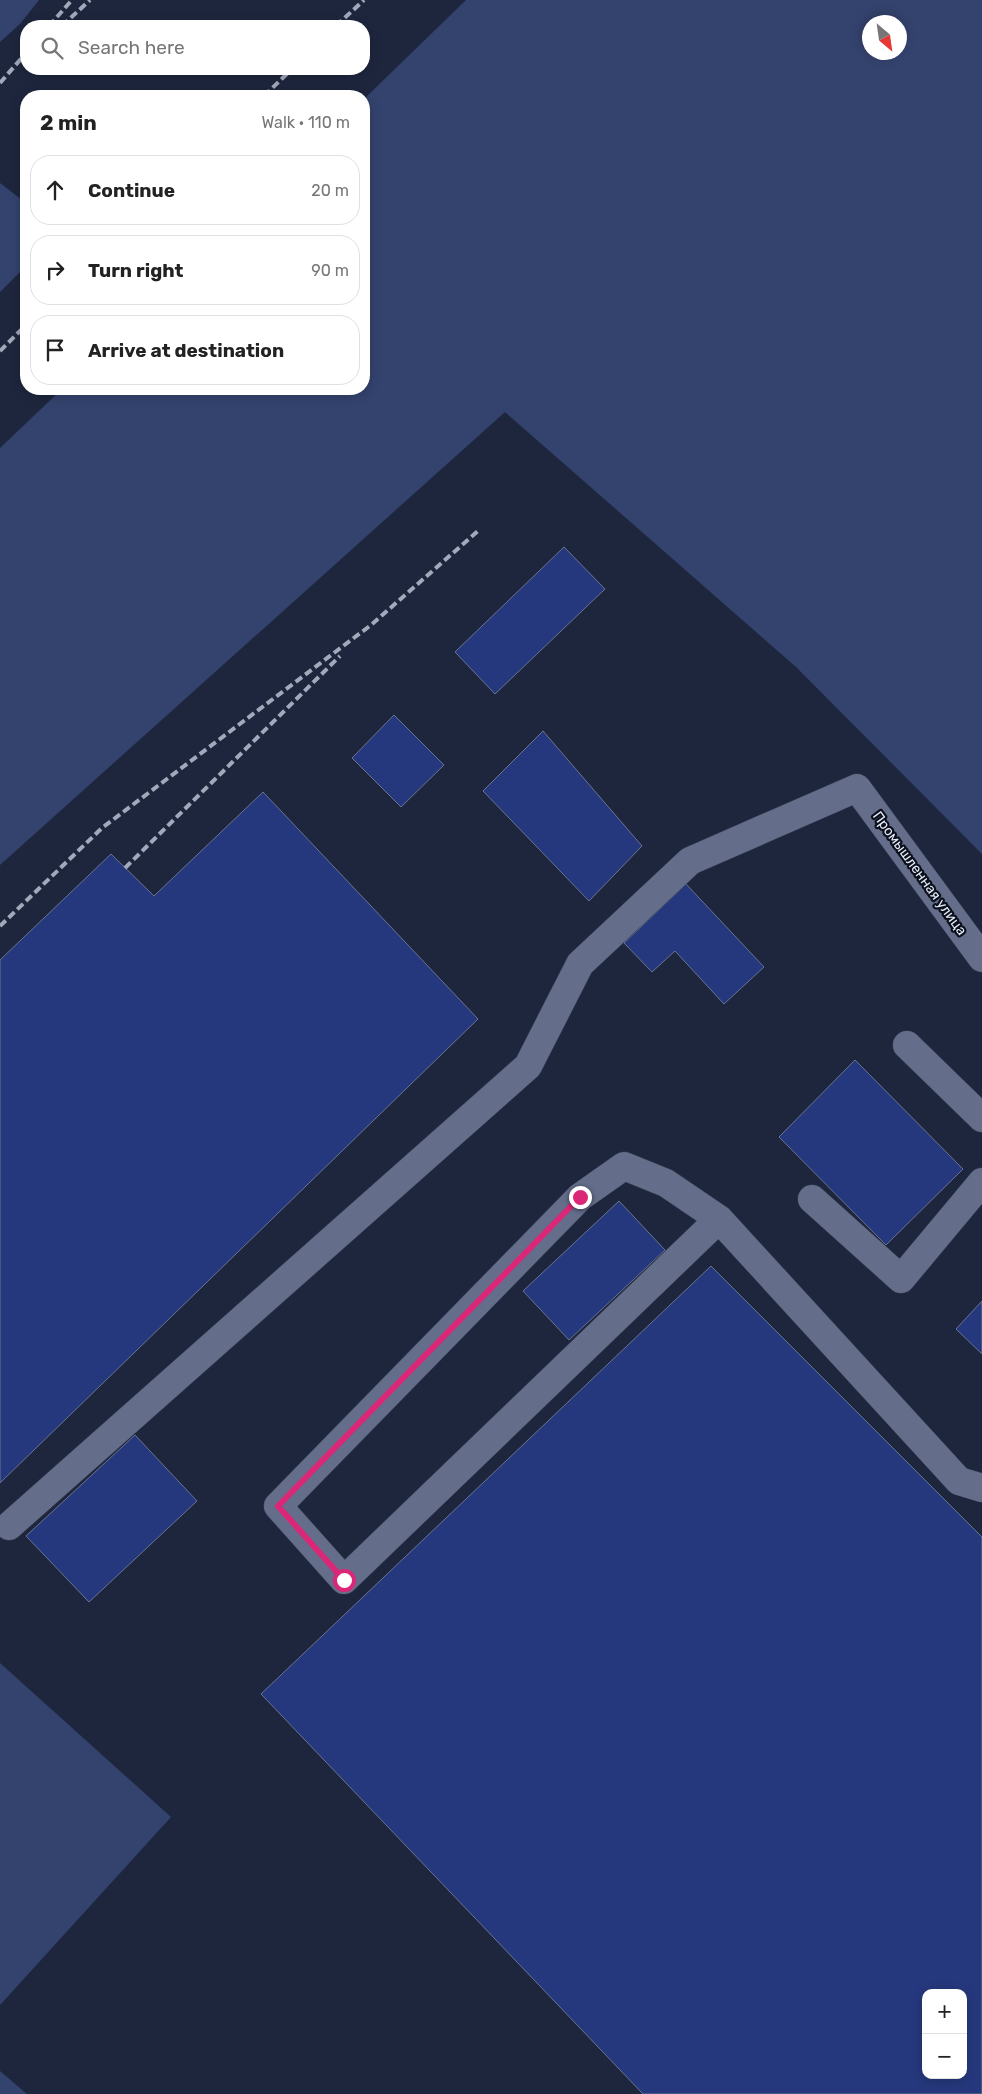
<!DOCTYPE html>
<html lang="en">
<head>
<meta charset="utf-8">
<style>
	:root { --surface:#fff; --page:#f6f6f6; --text:#222; --muted:#767676; --line:#e0e0e0 }
	body { margin:0; font-family:Rubik,sans-serif; background:var(--page); color:var(--text) }
	.controls { position:absolute; right:15px; bottom:15px; display:grid; overflow:hidden; border-radius:10px; box-shadow:0 2px 12px #0003 }
	.controls button { width:45px; height:45px; display:grid; place-items:center; padding:0; border:0; border-bottom:1px solid var(--line); background:var(--surface); color:var(--text); font:25px sans-serif }
	.compass { position:absolute; left:862px; top:15px; width:45px; height:45px; border-radius:50%; background:var(--surface); box-shadow:0 2px 12px #0003; rotate:151deg }
	.stop { position:absolute; width:15px; height:15px; margin:-11px; border:4px solid #db2777; border-radius:50%; background:#fff }
	.stop.end { background:#db2777; border-color:#fff; box-shadow:0 1px 5px #0008 }
	.list { margin:0; padding:0; list-style:none }
	h2 { display:flex; justify-content:space-between; align-items:center; height:65px; margin:0; padding:0 20px; font-size:21px }
	h2 small { font-size:16px; font-weight:400; color:var(--muted) }
	.list li { display:grid; grid-template-columns:32px 1fr auto; gap:15px; align-items:center; box-sizing:border-box; height:70px; margin:0 10px 10px; padding:0 10px; border:1px solid var(--line); border-radius:20px }
	.list b { display:block; font-size:19px; white-space:nowrap }
	.list em { font-size:16px; font-style:normal; color:var(--muted) }
	.icon { flex:none; width:28px; height:28px; fill:none; stroke:currentColor; stroke-width:2; stroke-linecap:round; stroke-linejoin:round }
	.map { position:relative; flex:none; width:982px; height:2094px; overflow:hidden }
	.search { position:absolute; background:var(--surface); box-shadow:0 2px 12px #0003; left:20px; top:20px; width:350px; height:55px; display:flex; align-items:center; gap:12px; box-sizing:border-box; padding:0 18px; border-radius:20px; color:var(--muted); font-size:19px }
	.panel { position:absolute; background:var(--surface); box-shadow:0 2px 12px #0003; left:20px; top:90px; width:350px; height:305px; border-radius:20px }
	.map>svg:first-child { display:block }
	.green { fill:#34436e; fill-rule:evenodd }
	.building { fill:#26387d; stroke:#697490; fill-rule:evenodd }
	.lines { fill:none; stroke-linecap:round; stroke-linejoin:round }
	.minor-casing { stroke:#394054; stroke-width:29 }
	.minor { stroke:#646e8a; stroke-width:28 }
	.rail { stroke:#a2a9bb; stroke-width:4; stroke-dasharray:8 4; stroke-linecap:butt }
	.route { stroke:#db2777; stroke-width:6 }
	.labels { text-anchor:middle; stroke-width:4.5; stroke-linejoin:round; paint-order:stroke }
	.street-label { font-size:14px; fill:#e7edfd; stroke:#0c101b }
</style>
</head>
<body>
<div class="map">
<svg width="982" height="2094" viewBox="0 0 982 2094">
	<rect width="100%" height="100%" fill="#1e263e"/>
	<g class="green">
		<polygon points="0,0 39,0 20,24 0,42"/>
		<path d="M 466,0 L 982,0 L 982,854 L 796,667 L 505,412 L 0,865 L 0,448 L 62,389 L 364,389 L 364,99 ZM 900,22 L 900,52 L 870,52 L 870,22 Z"/>
		<polygon points="0,183 26,203 26,266 0,292"/>
		<polygon points="0,1663 171,1817 0,2005"/>
		<polygon points="0,2071 27,2094 0,2094"/>
	</g>
	<g class="building">
		<polygon points="564,547 605,589 495,694 455,652"/>
		<polygon points="394,715 444,765 401,807 352,758"/>
		<polygon points="543,731 642,846 589,901 483,791"/>
		<polygon points="263,792 478,1019 0,1483 0,960 111,854 154,896"/>
		<polygon points="686,884 764,967 724,1004 675,951 652,972 624,943"/>
		<polygon points="855,1060 963,1169 886,1245 779,1137"/>
		<polygon points="619,1201 665,1250 569,1340 523,1291"/>
		<path d="M 711,1266 L 982,1537 L 982,2094 L 643,2094 L 261,1694 ZM 926,1993 L 963,1993 L 963,2075 L 926,2075 Z"/>
		<polygon points="982,1301 982,1354 956,1329"/>
		<polygon points="135,1435 197,1501 89,1602 26,1536"/>
	</g>
	<g class="lines">
		<g class="minor-casing">
			<g id="minor">
				<polyline points="907,1045 982,1118"/>
				<polyline points="812,1199 901,1279 982,1182"/>
				<polyline points="719,1219 344,1580 278,1506 580,1197 624,1166 666,1183 719,1219 959,1481 982,1488"/>
				<polyline points="9,1526 528,1066 580,964 690,861 857,788 982,958"/>
			</g>
		</g>
		<use href="#minor" class="minor"/>
		<g class="rail">
			<polyline points="49,26 72,0"/>
			<polyline points="62,26 90,0"/>
			<polyline points="336,26 364,0"/>
			<polyline points="0,83 26,53"/>
			<polyline points="264,96 292,69"/>
			<polyline points="0,351 26,325"/>
			<polyline points="125,868 340,656"/>
			<polyline points="0,926 102,828 371,625 478,531"/>
		</g>
	</g>
	<g class="lines">
		<polyline class="route" points="344,1580 278,1506 580,1197"/>
	</g>
	<g class="labels">
		<g class="street-label">
			<text transform="translate(920 873) rotate(54)" y="5">Промышленная улица</text>
		</g>
	</g>
</svg>
<div class="controls">
<button>+</button>
<button>−</button>
</div>
<svg class="compass" viewBox="-18 -18 36 36"><path d="M0-13l5 13h-10z" fill="#e53935"/><path d="M0 13l5-13h-10z" fill="#767676"/></svg>
<div class="stop" style="left:344px;top:1580px"></div>
<div class="stop end" style="left:580px;top:1197px"></div>
<div class="search"><svg class="icon" aria-label="search" viewBox="0 0 24 24"><circle cx="10" cy="10" r="6"/><path d="M15 15l6 6"/></svg>Search here</div>
<section class="panel">
<h2>2 min<small>Walk · 110 m</small></h2>
<ul class="list">
<li><svg class="icon" aria-label="ahead" viewBox="0 0 24 24"><path d="M12 20V5M6 11l6-6 6 6"/></svg><div><b>Continue</b></div><em>20 m</em></li>
<li><svg class="icon" aria-label="right" viewBox="0 0 24 24"><path d="M7 20v-9h11M14 6l5 5-5 5"/></svg><div><b>Turn right</b></div><em>90 m</em></li>
<li><svg class="icon" aria-label="arrive" viewBox="0 0 24 24"><path d="M6 21V4h12l-3 4 3 4H6"/></svg><div><b>Arrive at destination</b></div></li>
</ul>
</section>
</div>
</body>
</html>
